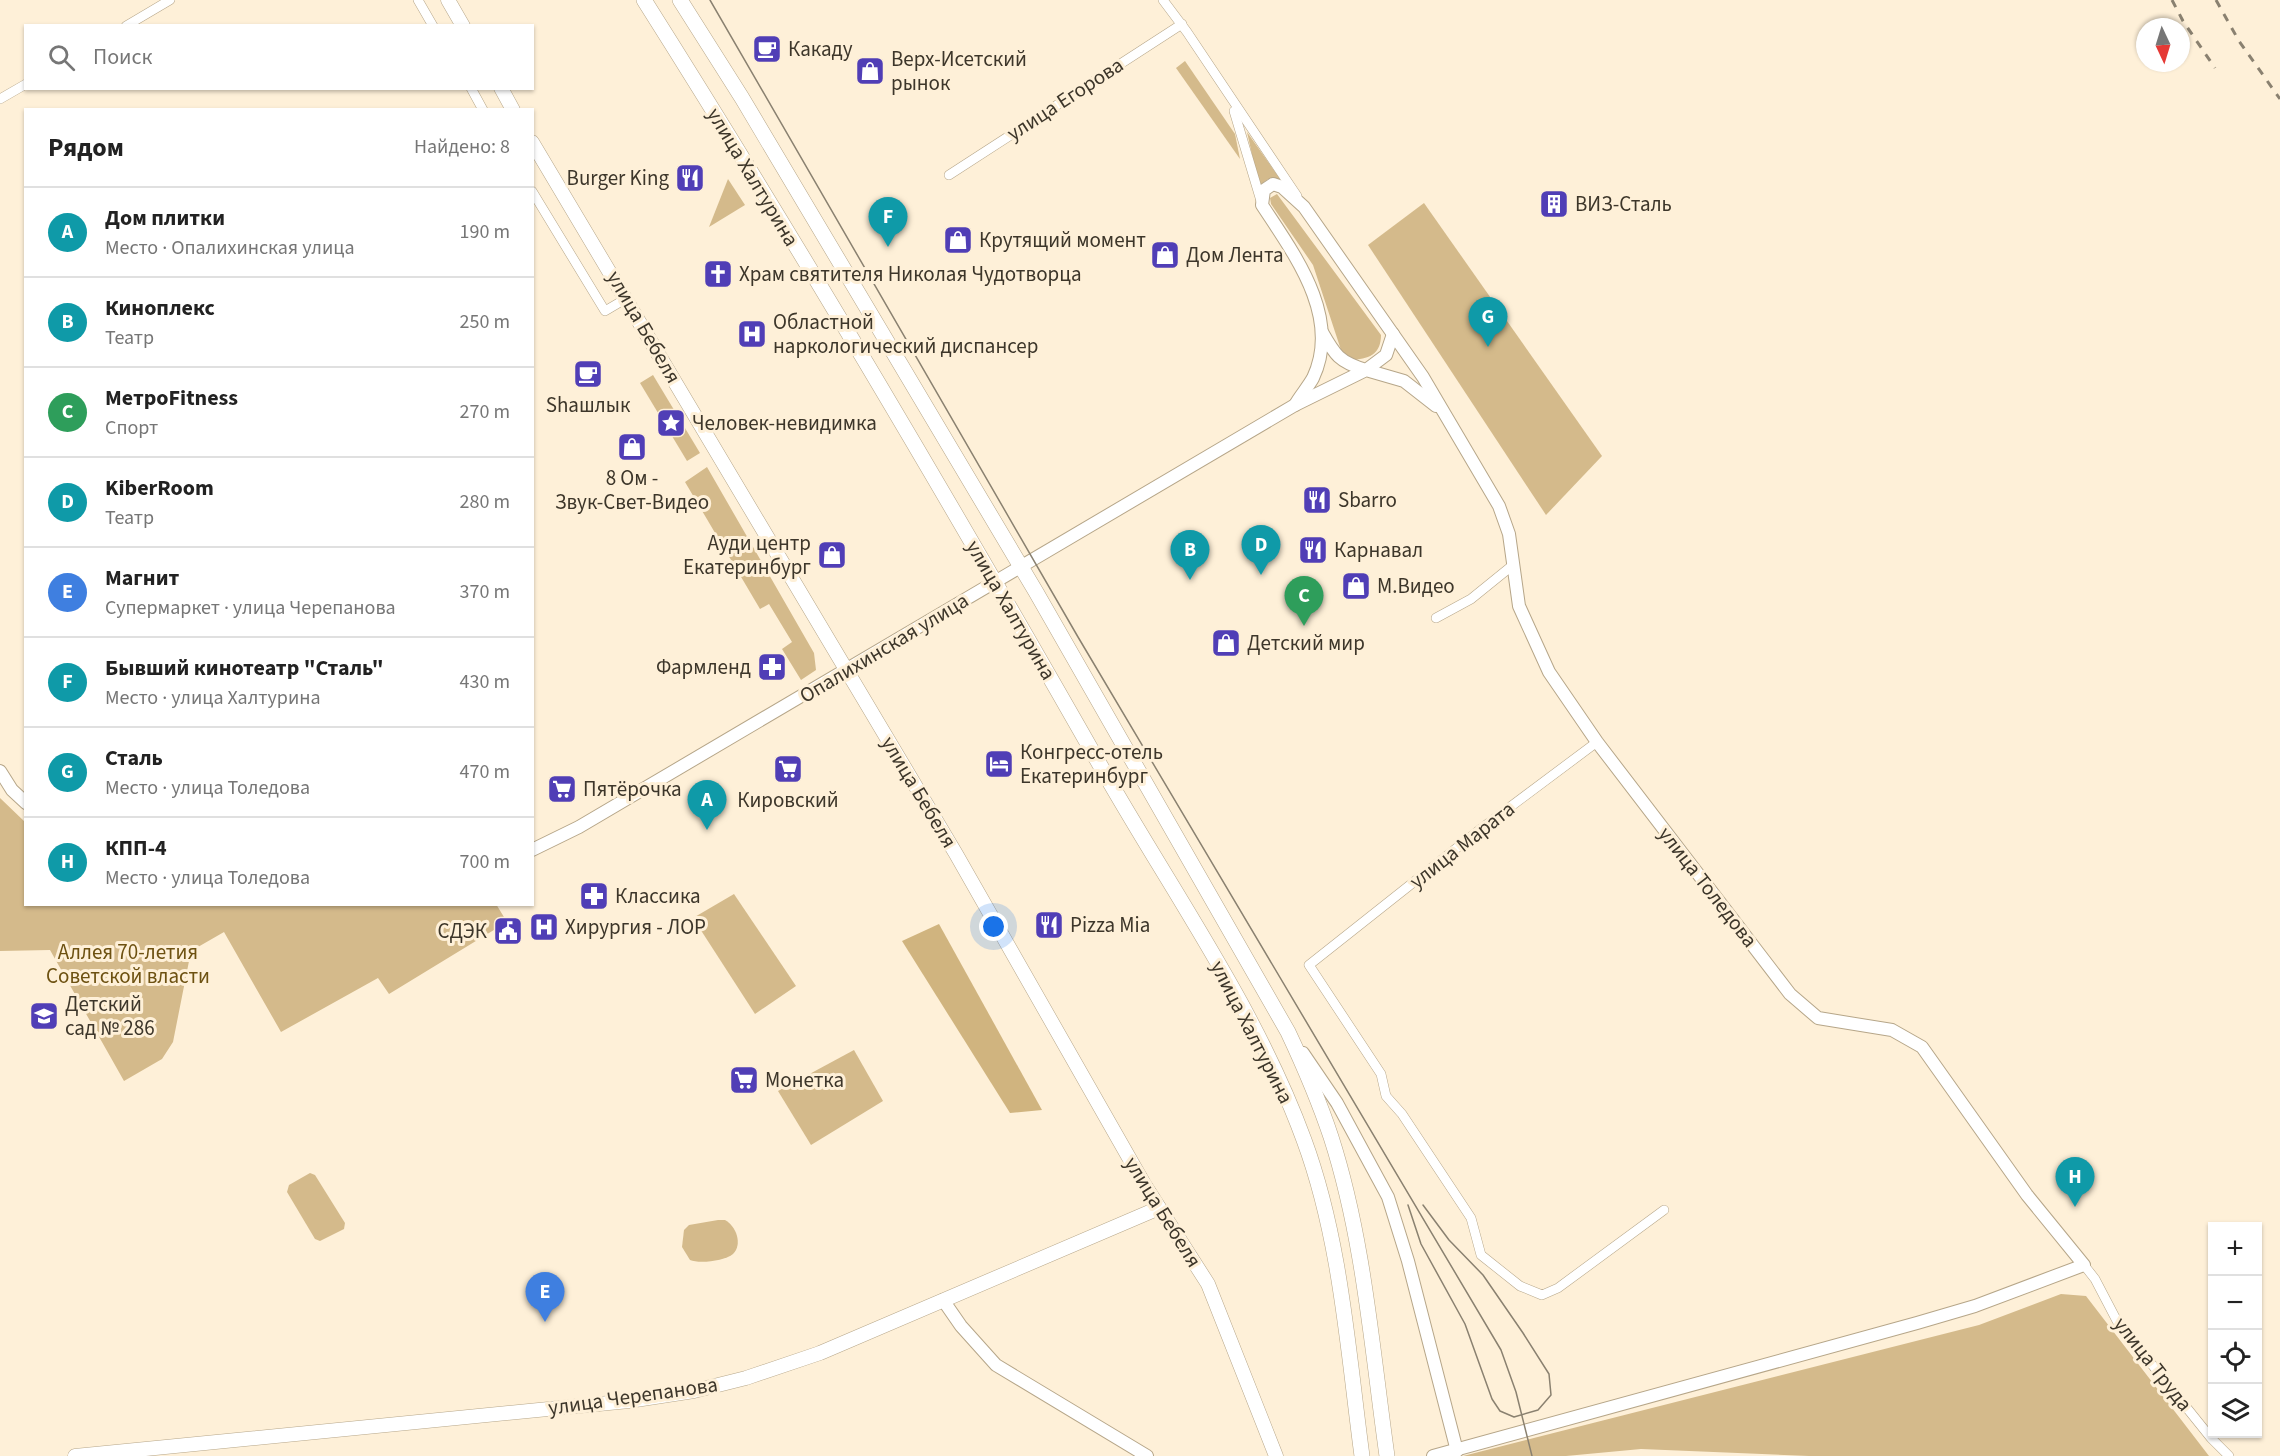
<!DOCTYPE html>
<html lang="ru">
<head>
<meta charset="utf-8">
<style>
	:root { --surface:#fff; --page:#f2f2f2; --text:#222; --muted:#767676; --line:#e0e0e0; --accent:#7c3aed }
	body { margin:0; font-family:"Source Sans 3",sans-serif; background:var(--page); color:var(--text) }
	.controls { position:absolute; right:18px; bottom:18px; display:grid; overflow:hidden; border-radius:0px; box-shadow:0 2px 4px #0004 }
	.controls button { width:54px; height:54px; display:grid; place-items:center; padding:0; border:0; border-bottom:2px solid var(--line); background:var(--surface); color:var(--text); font:30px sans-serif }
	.compass { position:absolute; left:2136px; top:18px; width:54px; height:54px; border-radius:50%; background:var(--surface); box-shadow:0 2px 4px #0004; rotate:176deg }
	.you { position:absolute; left:994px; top:927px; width:21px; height:21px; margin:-15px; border:4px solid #fff; border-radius:50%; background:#1a73e8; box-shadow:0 0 0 9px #1a73e833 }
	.badge { display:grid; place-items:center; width:39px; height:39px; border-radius:50%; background:var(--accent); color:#fff; font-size:20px; font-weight:700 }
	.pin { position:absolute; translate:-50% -50px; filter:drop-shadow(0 2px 3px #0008) }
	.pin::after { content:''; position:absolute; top:32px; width:21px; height:18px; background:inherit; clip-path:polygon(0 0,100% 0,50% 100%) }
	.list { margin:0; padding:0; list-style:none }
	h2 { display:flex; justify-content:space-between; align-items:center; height:78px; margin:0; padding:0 24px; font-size:26px }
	h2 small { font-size:20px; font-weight:400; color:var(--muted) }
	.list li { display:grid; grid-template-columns:39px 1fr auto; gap:18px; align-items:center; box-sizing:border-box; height:90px; padding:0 24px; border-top:2px solid var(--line) }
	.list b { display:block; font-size:22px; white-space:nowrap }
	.list p { margin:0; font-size:20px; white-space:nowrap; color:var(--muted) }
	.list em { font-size:20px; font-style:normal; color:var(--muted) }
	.icon { flex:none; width:33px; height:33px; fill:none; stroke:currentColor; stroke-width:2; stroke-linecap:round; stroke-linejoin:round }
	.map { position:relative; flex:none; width:2280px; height:1456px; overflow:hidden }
	.search { position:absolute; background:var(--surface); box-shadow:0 2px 4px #0004; left:24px; top:24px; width:510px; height:66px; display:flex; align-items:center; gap:15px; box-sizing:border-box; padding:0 21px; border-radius:0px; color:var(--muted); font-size:22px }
	.panel { position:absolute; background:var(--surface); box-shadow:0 2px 4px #0004; left:24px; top:108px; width:510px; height:798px; border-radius:0px }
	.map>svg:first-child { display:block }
	.green { fill:#d4ba8b }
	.forest { fill:#d0b47f }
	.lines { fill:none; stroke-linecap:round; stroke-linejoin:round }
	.minor-casing { stroke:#b6a689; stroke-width:10 }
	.tertiary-casing { stroke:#b6a689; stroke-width:14 }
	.secondary-casing { stroke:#b6a689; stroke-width:15 }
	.primary-casing { stroke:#b6a689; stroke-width:16 }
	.minor { stroke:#fff; stroke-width:9 }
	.tertiary { stroke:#fff; stroke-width:12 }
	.secondary { stroke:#fff; stroke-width:14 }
	.primary { stroke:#fff; stroke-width:15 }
	.tram { stroke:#8a8170; stroke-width:1.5 }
	.rail { stroke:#8a8170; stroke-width:3; stroke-dasharray:8 8; stroke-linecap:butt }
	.labels { text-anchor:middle; stroke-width:6; stroke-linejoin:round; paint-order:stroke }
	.poi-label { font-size:21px; fill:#3d362a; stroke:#fef0d8; text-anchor:start }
	.street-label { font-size:21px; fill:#3d362a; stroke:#fef0d8 }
	.park-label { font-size:21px; fill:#6d5111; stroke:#fef0d8 }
</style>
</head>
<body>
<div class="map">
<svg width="2280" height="1456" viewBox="0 0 2280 1456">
	<rect width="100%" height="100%" fill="#fef0d8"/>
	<g class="green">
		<polygon points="1185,61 1235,134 1240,159 1176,68"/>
		<polygon points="1247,132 1280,179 1268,179 1259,186"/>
		<polygon points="728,179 745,205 709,227"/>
		<path d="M 1277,194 L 1381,335 C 1381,355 1368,359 1351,360 L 1342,353 L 1313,265 L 1271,204 L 1270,198 Z"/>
		<polygon points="1424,203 1602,456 1546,515 1368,245"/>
		<polygon points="653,375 700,453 687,461 640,383"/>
		<polygon points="707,467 814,653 816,670 801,680 782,649 792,642 769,604 760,609 685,482"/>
		<polygon points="0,798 25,822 26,904 496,904 507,922 389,994 378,978 281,1032 224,932 191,951 173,1042 162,1059 124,1081 50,950 0,951"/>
		<polygon points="734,894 796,986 755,1014 693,918"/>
		<polygon points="854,1050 883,1101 811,1145 778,1091"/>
		<polygon points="310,1173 315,1175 345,1223 344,1229 320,1241 315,1239 287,1192 289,1185"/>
		<path d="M 718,1220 L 725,1220 C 736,1226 743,1244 733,1254 C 725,1261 699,1264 690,1260 L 682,1247 L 684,1230 L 689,1225 Z"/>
		<polygon points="2061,1294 2086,1296 2209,1456 1809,1456 1641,1449 1566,1456 1463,1456 1979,1325"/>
	</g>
	<polygon class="forest" points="939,924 1042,1110 1010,1113 902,941"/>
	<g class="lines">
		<g class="minor-casing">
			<g id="minor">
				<polyline points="418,0 433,26"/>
				<polyline points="1163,0 1187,32 1297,196"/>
				<polyline points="126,26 170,0"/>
				<polyline points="471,88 483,110"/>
				<polyline points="0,99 26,84"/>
				<polyline points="1234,111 1261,201"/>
				<polyline points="949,175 1182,24"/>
				<polyline points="532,191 605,311 627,298"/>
				<polyline points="1436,618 1471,599 1513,565"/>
				<polyline points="1597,742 1482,828 1309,965 1381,1074 1386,1096 1402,1114 1471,1218 1481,1255 1520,1286 1542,1295 1558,1288 1664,1210"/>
				<polyline points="2084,1265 2095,1279 2117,1321 2211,1438 2229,1456"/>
			</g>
		</g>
		<g class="tertiary-casing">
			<g id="tertiary">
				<path d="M 1322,332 C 1335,355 1339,362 1366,370 L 1386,355 L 1393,334"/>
				<path d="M 1295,405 C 1300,396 1308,387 1313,378 C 1342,317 1294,254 1262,205 L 1264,190 L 1273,184 L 1282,187 L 1304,207 L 1423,377 L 1499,506 L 1509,534 L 1519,606 L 1549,672 L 1597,742 L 1790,994 L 1818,1018 L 1892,1030 L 1922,1047 L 2027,1195 L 2084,1265 L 1975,1306 L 1917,1323 L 1433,1456"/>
				<polyline points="0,771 12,790 26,803"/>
				<polyline points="532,850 579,827 1295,405 1366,370 1404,381 1436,406"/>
				<polyline points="1303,1053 1337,1103 1388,1197 1408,1261 1457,1451"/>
				<polyline points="943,1300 961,1326 996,1365 1147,1456"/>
			</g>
		</g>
		<g class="secondary-casing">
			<g id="secondary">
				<polyline points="448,0 463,26"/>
				<polyline points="501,88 513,110"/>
				<polyline points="532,142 956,854 1144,1184 1208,1284 1276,1456"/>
				<polyline points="75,1456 629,1401 694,1391 746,1378 820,1353 1159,1208"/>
			</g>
		</g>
		<g class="primary-casing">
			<g id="primary">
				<path d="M 644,0 C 804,253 956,512 1104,772 C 1173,893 1256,1009 1304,1140 C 1341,1240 1348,1352 1362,1456"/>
				<path d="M 680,0 L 742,98 L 1036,592 L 1288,1032 C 1304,1066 1319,1101 1331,1137 C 1364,1239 1372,1350 1387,1456"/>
			</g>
		</g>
		<use href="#minor" class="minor"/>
		<use href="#tertiary" class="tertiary"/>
		<use href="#secondary" class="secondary"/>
		<use href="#primary" class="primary"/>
		<g class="tram">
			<polyline points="710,0 1078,637 1501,1350 1516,1392 1532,1456"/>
			<polyline points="1408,1205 1421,1244 1465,1324 1492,1399 1500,1411 1514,1417 1538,1410 1551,1395 1549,1374 1523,1333 1483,1275 1449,1240 1423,1205"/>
		</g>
		<g class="rail">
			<polyline points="2172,0 2183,21 2215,68"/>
			<polyline points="2216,0 2239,41 2280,99"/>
		</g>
	</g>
	<defs>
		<g id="cafe-square" transform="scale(1.5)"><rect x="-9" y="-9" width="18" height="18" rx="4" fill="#503eb6" stroke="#fef0d8"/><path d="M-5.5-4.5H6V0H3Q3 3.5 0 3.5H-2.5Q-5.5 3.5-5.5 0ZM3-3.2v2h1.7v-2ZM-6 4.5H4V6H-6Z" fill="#fff"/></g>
		<g id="shop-square" transform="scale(1.5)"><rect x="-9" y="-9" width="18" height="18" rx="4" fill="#503eb6" stroke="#fef0d8"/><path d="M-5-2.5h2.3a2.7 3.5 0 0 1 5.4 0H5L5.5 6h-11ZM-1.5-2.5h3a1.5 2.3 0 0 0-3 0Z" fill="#fff"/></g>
		<g id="restaurant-square" transform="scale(1.5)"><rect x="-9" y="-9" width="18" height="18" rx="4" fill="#503eb6" stroke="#fef0d8"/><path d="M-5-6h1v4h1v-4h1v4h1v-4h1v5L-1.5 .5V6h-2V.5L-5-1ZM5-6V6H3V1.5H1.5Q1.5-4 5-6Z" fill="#fff"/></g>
		<g id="building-square" transform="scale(1.5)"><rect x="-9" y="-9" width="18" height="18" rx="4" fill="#503eb6" stroke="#fef0d8"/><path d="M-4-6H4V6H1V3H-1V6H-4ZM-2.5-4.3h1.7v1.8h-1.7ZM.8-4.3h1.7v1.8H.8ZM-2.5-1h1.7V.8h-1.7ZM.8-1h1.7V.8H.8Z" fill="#fff"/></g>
		<g id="church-square" transform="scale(1.5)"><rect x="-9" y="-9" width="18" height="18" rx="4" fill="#503eb6" stroke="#fef0d8"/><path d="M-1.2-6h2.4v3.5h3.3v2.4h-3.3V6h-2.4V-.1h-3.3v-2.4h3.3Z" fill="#fff"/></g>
		<g id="hospital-square" transform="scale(1.5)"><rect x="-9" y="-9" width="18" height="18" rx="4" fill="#503eb6" stroke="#fef0d8"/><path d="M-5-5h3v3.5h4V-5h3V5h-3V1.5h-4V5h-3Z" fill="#fff"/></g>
		<g id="sight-square" transform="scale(1.5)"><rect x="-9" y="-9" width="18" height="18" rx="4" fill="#503eb6" stroke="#fef0d8"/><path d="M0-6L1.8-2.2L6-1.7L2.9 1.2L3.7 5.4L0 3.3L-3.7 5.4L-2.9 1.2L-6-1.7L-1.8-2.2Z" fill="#fff"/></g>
		<g id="pharmacy-square" transform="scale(1.5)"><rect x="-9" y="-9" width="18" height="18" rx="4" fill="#503eb6" stroke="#fef0d8"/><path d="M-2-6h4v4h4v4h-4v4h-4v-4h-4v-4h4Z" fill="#fff"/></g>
		<g id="hotel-square" transform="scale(1.5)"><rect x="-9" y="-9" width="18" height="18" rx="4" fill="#503eb6" stroke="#fef0d8"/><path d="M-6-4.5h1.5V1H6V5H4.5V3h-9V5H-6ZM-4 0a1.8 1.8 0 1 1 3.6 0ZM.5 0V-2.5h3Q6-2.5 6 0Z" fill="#fff"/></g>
		<g id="supermarket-square" transform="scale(1.5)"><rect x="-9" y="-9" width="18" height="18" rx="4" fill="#503eb6" stroke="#fef0d8"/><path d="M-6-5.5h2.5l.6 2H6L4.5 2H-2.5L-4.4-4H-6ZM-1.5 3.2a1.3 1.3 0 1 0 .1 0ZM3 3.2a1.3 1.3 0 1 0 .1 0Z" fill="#fff"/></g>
		<g id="civic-square" transform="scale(1.5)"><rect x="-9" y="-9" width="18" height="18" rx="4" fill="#503eb6" stroke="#fef0d8"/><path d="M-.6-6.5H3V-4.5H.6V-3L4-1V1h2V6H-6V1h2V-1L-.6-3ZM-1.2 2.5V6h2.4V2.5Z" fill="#fff"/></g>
		<g id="school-square" transform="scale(1.5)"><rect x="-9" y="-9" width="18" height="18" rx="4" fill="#503eb6" stroke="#fef0d8"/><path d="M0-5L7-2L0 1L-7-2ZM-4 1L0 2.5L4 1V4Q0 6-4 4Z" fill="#fff"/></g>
	</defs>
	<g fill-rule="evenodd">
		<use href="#cafe-square" x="767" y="49"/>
		<use href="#shop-square" x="870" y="71"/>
		<use href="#restaurant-square" x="690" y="178"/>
		<use href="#building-square" x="1554" y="204"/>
		<use href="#shop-square" x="958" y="240"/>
		<use href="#shop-square" x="1165" y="255"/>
		<use href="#church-square" x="718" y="274"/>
		<use href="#hospital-square" x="752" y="334"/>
		<use href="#cafe-square" x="588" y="374"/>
		<use href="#sight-square" x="671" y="423"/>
		<use href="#shop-square" x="632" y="447"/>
		<use href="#restaurant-square" x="1317" y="500"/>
		<use href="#restaurant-square" x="1313" y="550"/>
		<use href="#shop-square" x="832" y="555"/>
		<use href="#shop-square" x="1356" y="586"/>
		<use href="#shop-square" x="1226" y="643"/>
		<use href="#pharmacy-square" x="772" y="667"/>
		<use href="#hotel-square" x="999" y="764"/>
		<use href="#supermarket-square" x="788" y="769"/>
		<use href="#supermarket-square" x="562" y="789"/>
		<use href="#pharmacy-square" x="594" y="896"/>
		<use href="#restaurant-square" x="1049" y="925"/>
		<use href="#hospital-square" x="544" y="927"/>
		<use href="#civic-square" x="508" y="931"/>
		<use href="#school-square" x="44" y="1016"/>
		<use href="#supermarket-square" x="744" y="1080"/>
	</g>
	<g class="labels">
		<g class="poi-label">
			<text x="788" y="56">Какаду</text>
			<text x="891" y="66">Верх-Исетский<tspan x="891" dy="24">рынок</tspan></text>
			<text x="669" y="185" text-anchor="end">Burger King</text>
			<text x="1575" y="211">ВИЗ-Сталь</text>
			<text x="979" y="247">Крутящий момент</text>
			<text x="1186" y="262">Дом Лента</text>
			<text x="739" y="281">Храм святителя Николая Чудотворца</text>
			<text x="773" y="329">Областной<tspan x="773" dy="24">наркологический диспансер</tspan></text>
			<text x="588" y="412" text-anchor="middle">Shашлык</text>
			<text x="692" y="430">Человек-невидимка</text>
			<text x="632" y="485" text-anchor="middle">8 Ом -<tspan x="632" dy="24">Звук-Свет-Видео</tspan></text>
			<text x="1338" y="507">Sbarro</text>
			<text x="811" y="550" text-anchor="end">Ауди центр<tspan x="811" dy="24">Екатеринбург</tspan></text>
			<text x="1334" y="557">Карнавал</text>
			<text x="1377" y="593">М.Видео</text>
			<text x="1247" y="650">Детский мир</text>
			<text x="751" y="674" text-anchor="end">Фармленд</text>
			<text x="1020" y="759">Конгресс-отель<tspan x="1020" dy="24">Екатеринбург</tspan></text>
			<text x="583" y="796">Пятёрочка</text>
			<text x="788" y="807" text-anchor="middle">Кировский</text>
			<text x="615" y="903">Классика</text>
			<text x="1070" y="932">Pizza Mia</text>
			<text x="565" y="934">Хирургия - ЛОР</text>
			<text x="487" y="938" text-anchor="end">СДЭК</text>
			<text x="65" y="1011">Детский<tspan x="65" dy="24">сад № 286</tspan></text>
			<text x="765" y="1087">Монетка</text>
		</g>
		<g class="street-label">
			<text transform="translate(1065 99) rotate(-33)" y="7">улица Егорова</text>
			<text transform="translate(753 177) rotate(59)" y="7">улица Халтурина</text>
			<text transform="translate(644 327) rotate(60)" y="7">улица Бебеля</text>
			<text transform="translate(1011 610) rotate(60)" y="7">улица Халтурина</text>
			<text transform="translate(884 648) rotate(-31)" y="7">Опалихинская улица</text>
			<text transform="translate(919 792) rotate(59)" y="7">улица Бебеля</text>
			<text transform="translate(1462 845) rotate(-38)" y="7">улица Марата</text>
			<text transform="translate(1708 887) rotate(52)" y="7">улица Толедова</text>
			<text transform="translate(1252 1032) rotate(63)" y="7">улица Халтурина</text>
			<text transform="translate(1163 1212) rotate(58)" y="7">улица Бебеля</text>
			<text transform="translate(2153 1364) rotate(52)" y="7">улица Труда</text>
			<text transform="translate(633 1396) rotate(-8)" y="7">улица Черепанова</text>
		</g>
		<g class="park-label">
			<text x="128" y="959">Аллея 70-летия<tspan x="128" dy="24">Советской власти</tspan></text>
		</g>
	</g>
</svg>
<div class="controls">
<button>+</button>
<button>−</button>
<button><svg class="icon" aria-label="locate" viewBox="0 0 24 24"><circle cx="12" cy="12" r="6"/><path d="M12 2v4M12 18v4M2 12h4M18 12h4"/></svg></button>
<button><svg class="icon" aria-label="layers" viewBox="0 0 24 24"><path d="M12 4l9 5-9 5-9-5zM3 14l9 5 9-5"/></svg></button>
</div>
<svg class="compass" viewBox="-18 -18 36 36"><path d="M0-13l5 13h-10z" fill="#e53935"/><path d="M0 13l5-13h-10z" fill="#767676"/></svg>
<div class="you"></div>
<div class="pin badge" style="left:707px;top:830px;background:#0f9aa8">A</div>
<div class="pin badge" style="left:1190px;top:580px;background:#0f9aa8">B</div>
<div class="pin badge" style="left:1304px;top:626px;background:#2e9e5b">C</div>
<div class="pin badge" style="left:1261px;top:575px;background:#0f9aa8">D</div>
<div class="pin badge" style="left:545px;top:1322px;background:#3f7fe0">E</div>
<div class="pin badge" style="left:888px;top:247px;background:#0f9aa8">F</div>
<div class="pin badge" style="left:1488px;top:347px;background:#0f9aa8">G</div>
<div class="pin badge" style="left:2075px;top:1207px;background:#0f9aa8">H</div>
<div class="search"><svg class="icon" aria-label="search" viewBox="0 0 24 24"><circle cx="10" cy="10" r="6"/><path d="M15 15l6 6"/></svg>Поиск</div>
<section class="panel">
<h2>Рядом<small>Найдено: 8</small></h2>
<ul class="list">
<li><span class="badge" style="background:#0f9aa8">A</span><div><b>Дом плитки</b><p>Место · Опалихинская улица</p></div><em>190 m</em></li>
<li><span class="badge" style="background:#0f9aa8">B</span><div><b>Киноплекс</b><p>Театр</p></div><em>250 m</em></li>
<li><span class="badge" style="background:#2e9e5b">C</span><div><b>МетроFitness</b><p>Спорт</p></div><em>270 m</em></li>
<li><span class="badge" style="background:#0f9aa8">D</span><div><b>KiberRoom</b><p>Театр</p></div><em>280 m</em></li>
<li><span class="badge" style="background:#3f7fe0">E</span><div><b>Магнит</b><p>Супермаркет · улица Черепанова</p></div><em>370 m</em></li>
<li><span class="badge" style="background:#0f9aa8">F</span><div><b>Бывший кинотеатр &quot;Сталь&quot;</b><p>Место · улица Халтурина</p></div><em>430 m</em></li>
<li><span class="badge" style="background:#0f9aa8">G</span><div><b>Сталь</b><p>Место · улица Толедова</p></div><em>470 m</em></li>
<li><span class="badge" style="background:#0f9aa8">H</span><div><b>КПП-4</b><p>Место · улица Толедова</p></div><em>700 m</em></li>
</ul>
</section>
</div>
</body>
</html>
